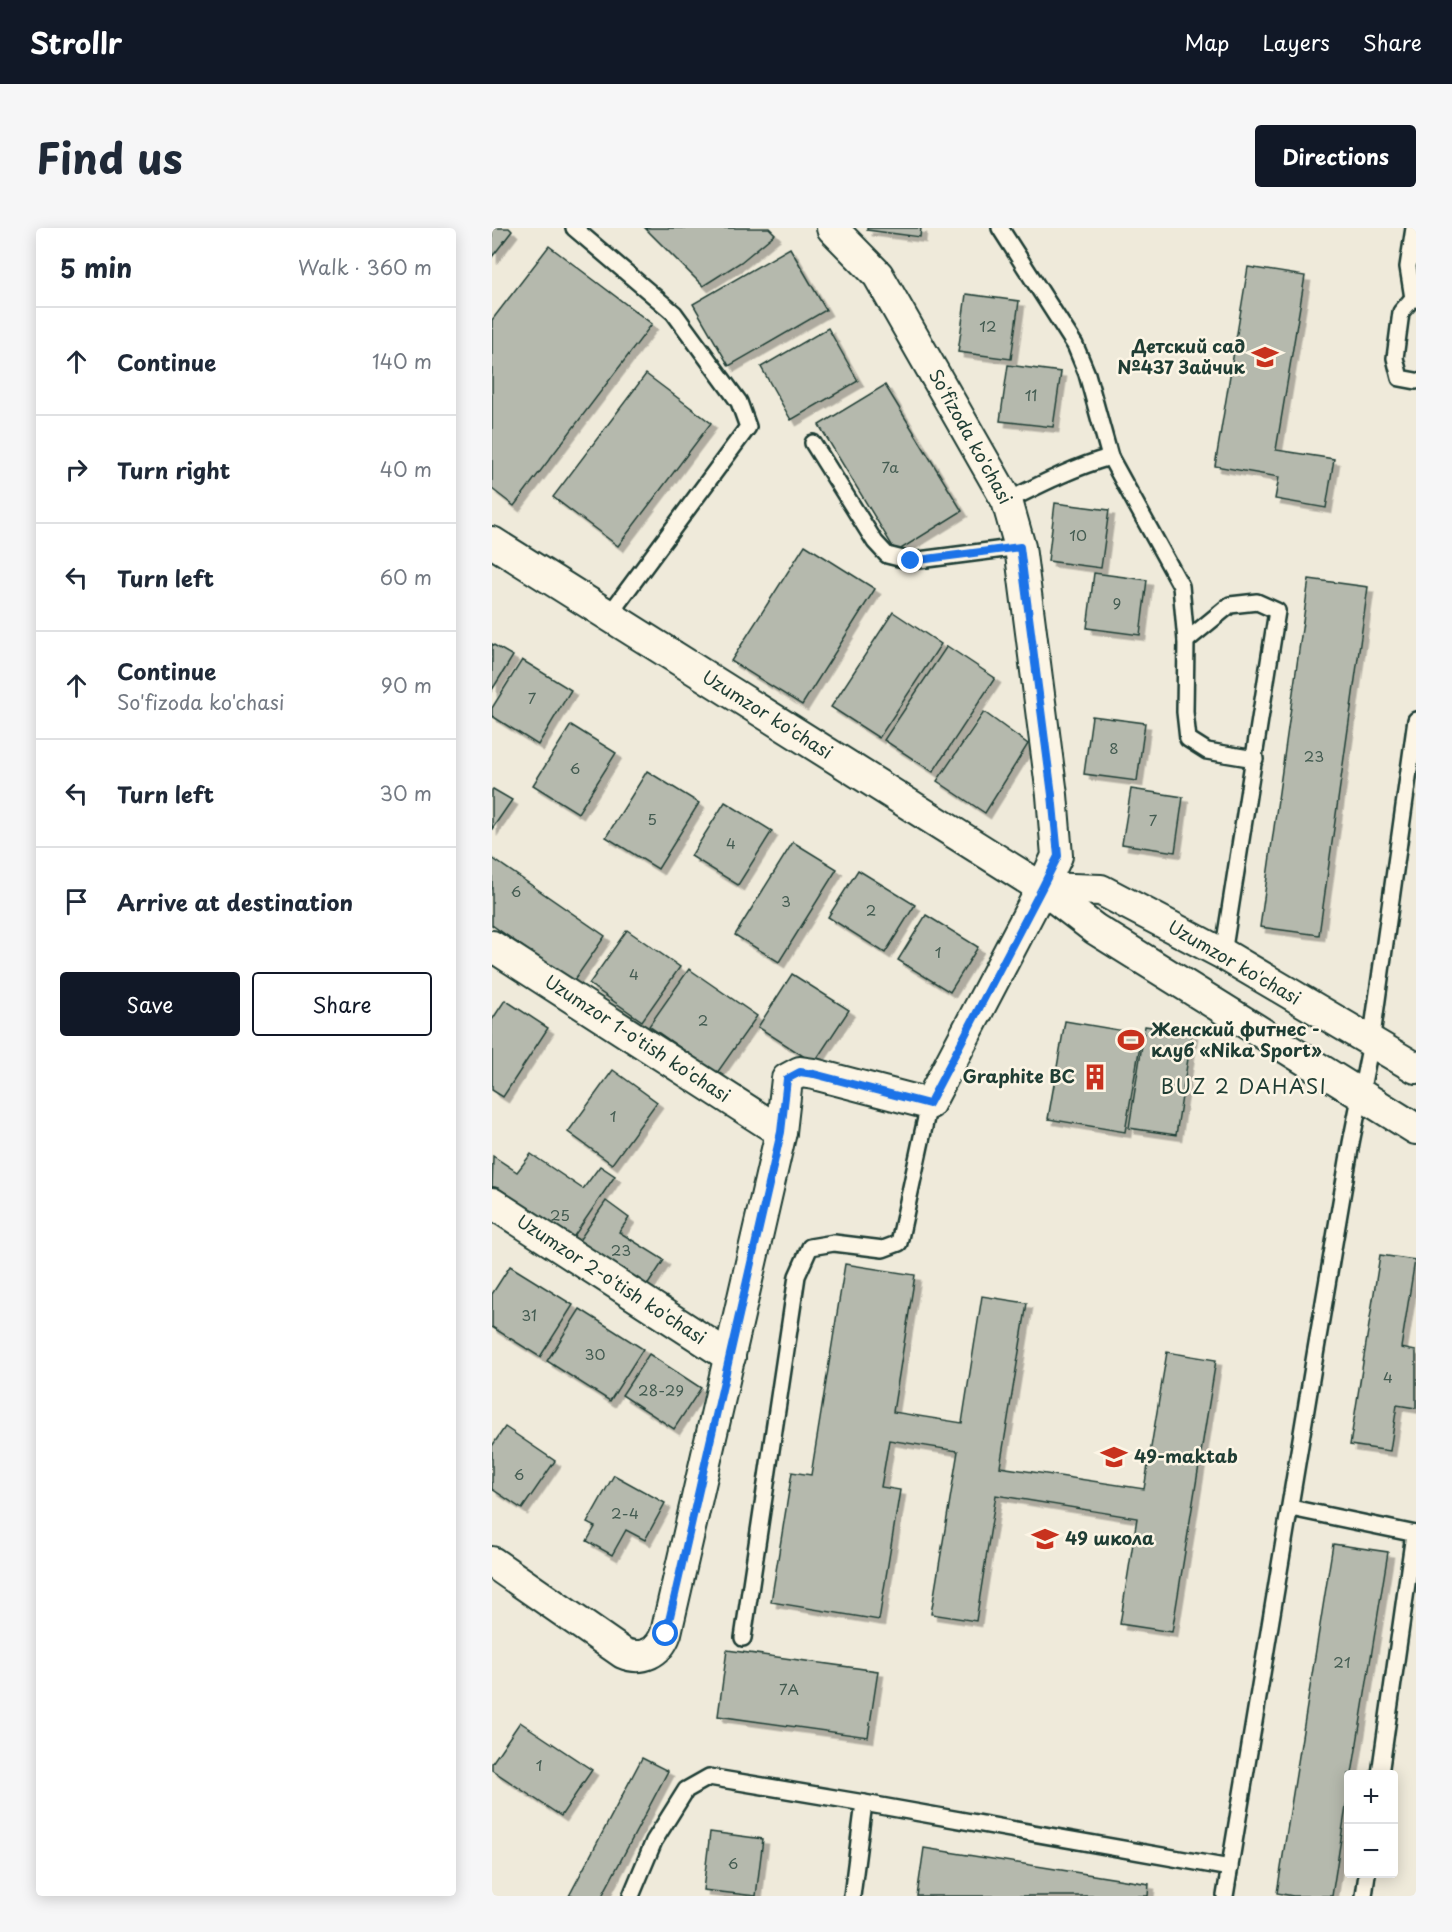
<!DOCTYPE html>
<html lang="en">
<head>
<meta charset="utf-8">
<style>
	:root { --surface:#fff; --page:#f6f6f7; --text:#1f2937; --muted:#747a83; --line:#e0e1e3; --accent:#111827 }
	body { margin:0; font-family:"Playpen Sans",sans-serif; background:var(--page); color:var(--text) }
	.controls { position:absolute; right:18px; bottom:18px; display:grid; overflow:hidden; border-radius:6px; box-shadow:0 3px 15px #0003 }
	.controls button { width:54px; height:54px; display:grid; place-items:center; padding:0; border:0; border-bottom:2px solid var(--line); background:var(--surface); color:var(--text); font:30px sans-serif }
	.stop { position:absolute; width:18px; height:18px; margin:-14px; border:4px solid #1a73e8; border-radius:50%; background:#fff }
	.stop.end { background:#1a73e8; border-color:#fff; box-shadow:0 2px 6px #0008 }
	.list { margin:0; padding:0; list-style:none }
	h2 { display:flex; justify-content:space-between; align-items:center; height:78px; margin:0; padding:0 24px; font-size:26px }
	h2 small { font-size:20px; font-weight:400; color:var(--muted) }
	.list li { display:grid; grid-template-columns:39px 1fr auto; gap:18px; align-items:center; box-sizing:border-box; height:108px; padding:0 24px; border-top:2px solid var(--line) }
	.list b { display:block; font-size:22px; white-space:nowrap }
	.list p { margin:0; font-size:20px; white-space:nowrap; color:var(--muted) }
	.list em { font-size:20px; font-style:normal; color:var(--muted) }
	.actions { display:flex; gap:12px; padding:18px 24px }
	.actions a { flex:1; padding:14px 0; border:2px solid var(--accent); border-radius:6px; text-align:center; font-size:21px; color:var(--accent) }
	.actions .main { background:var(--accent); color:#fff }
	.icon { flex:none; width:33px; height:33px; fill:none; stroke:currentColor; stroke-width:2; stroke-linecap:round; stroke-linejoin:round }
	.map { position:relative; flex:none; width:924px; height:1668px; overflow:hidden; border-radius:6px }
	header { display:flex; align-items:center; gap:36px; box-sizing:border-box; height:84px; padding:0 30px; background:var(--accent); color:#fff }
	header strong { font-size:28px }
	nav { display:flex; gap:33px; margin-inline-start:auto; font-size:21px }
	.intro { display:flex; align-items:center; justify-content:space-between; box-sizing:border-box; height:144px; padding:0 36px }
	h1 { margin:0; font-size:42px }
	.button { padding:15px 27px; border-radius:6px; background:var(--accent); color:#fff; font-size:21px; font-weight:700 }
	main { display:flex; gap:36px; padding:0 36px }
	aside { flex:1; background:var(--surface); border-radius:6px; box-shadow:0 3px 15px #0003 }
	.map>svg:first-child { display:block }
	.building { fill:#b5b9ad; stroke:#1f3d34; stroke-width:1.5; filter:url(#shadow) }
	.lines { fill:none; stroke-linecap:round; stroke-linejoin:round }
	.service-casing { stroke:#1f3d34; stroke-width:20 }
	.minor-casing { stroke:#1f3d34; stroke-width:34 }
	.service { stroke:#fcf5e5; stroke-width:15 }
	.minor { stroke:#fcf5e5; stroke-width:30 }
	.route { stroke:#1a73e8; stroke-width:8 }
	.labels { text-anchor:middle; stroke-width:5; stroke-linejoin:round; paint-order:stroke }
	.number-label { font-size:15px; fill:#445c52 }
	.poi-label { font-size:18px; font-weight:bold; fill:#1f3d34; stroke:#fcf5e5; text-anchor:start }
	.street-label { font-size:18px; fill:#1f3d34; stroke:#fcf5e5 }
	.neighbourhood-label { font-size:20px; letter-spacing:1.5px; fill:#1f3d34; stroke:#fcf5e5 }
</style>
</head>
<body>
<header>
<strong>Strollr</strong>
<nav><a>Map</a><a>Layers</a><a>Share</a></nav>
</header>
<div class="intro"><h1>Find us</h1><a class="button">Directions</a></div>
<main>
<aside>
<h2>5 min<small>Walk · 360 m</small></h2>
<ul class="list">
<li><svg class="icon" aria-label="ahead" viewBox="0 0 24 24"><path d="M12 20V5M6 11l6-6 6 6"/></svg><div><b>Continue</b></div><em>140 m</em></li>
<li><svg class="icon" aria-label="right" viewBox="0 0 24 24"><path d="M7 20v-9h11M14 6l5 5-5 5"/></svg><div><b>Turn right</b></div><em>40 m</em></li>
<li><svg class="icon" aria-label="left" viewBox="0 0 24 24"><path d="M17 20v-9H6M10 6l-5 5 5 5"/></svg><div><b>Turn left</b></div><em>60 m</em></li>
<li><svg class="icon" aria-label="ahead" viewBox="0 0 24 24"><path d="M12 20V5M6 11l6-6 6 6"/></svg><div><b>Continue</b><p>So'fizoda ko'chasi</p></div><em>90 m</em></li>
<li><svg class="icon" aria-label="left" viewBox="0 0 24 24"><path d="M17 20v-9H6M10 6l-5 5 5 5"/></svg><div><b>Turn left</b></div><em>30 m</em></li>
<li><svg class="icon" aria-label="arrive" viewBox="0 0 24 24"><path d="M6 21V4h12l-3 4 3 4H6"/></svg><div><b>Arrive at destination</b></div></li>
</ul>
<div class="actions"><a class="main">Save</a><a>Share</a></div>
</aside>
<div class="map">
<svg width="924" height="1668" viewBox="0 0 924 1668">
	<defs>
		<filter id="shadow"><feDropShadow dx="5.5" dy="5.5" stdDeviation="0" flood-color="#0004"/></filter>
	</defs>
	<rect width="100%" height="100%" fill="#efeada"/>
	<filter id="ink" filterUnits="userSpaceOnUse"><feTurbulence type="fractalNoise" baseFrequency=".0167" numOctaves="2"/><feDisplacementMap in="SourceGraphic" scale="12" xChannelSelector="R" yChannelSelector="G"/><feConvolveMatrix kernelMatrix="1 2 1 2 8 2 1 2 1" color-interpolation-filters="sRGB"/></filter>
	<g filter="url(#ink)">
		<g class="building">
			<polygon points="0,0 17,0 20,3 0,29"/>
			<polygon points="153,0 277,0 283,6 249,34 211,58"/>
			<polygon points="375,0 429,0 428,9 375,2"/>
			<polygon points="57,18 160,96 22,278 0,261 0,92"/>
			<polygon points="298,20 334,82 237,138 201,76"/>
			<polygon points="756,39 813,48 784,222 842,231 834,280 783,271 787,249 723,238"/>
			<polygon points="474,66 527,73 519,131 466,124"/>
			<polygon points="336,100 366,153 299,192 269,139"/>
			<polygon points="516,137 569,144 561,199 508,193"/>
			<polygon points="154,146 219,195 126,318 61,269"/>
			<polygon points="393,157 470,283 404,324 327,197"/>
			<polygon points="563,275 617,282 609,340 556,333"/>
			<polygon points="313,317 383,361 310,477 239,433"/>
			<polygon points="602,345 655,352 648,407 595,400"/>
			<polygon points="817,351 876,359 827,707 768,699"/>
			<polygon points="401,384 449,416 387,510 339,479"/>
			<polygon points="0,416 21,428 0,462"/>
			<polygon points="455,418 503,450 441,544 392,512"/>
			<polygon points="30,432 79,462 46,517 0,488 0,480"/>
			<polygon points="492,484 536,516 493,585 445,553"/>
			<polygon points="600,488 653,495 645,553 592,546"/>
			<polygon points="79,497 124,525 86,585 41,557"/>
			<polygon points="155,543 207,575 166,641 114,609"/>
			<polygon points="1,561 20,572 0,601 0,562"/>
			<polygon points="639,561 691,569 683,624 630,616"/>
			<polygon points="233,574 280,603 246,657 199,628"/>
			<polygon points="301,614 345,641 287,734 243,707"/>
			<polygon points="0,630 113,708 81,754 0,697"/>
			<polygon points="366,642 423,677 393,725 336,689"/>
			<polygon points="434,687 486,719 458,764 406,732"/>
			<polygon points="135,702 188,739 150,793 97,756"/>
			<polygon points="197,741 265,788 225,845 157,798"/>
			<polygon points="300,746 357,782 322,835 266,799"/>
			<polygon points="13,772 56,800 11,869 0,862 0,792"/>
			<polygon points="573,793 650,806 633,904 556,891"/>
			<polygon points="653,798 700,805 684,907 637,900"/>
			<polygon points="121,842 165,874 120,936 76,904"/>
			<polygon points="39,926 91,961 108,938 123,948 78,1014 0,961 1,928 25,944"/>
			<polygon points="114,973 137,990 127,1004 172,1032 155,1058 86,1014"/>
			<polygon points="888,1027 923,1032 909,1120 924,1123 924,1180 905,1177 898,1223 858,1217"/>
			<polygon points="353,1036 423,1047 401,1184 470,1195 490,1068 535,1075 508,1239 652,1261 675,1124 724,1132 680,1404 628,1396 645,1290 504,1267 484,1393 439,1386 466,1223 397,1212 389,1259 408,1262 387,1392 279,1374 300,1244 319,1247"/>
			<polygon points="18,1038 81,1077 48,1129 0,1099 0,1066"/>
			<polygon points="88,1081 151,1121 118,1173 55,1133"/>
			<polygon points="157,1126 209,1160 182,1201 130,1167"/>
			<polygon points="13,1199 63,1233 30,1281 0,1261 0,1218"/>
			<polygon points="122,1247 173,1275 153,1312 134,1302 120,1327 95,1313 103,1299 95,1295"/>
			<polygon points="841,1316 896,1324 860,1546 856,1546 856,1566 840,1668 801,1668 785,1665"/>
			<polygon points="235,1422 386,1443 376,1509 226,1488"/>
			<polygon points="28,1494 100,1542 69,1588 0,1542 0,1535"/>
			<polygon points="150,1530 176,1543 110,1668 77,1668"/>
			<polygon points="218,1604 271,1611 264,1668 211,1662"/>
			<polygon points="432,1620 657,1656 656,1668 425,1668"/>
		</g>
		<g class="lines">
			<g class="service-casing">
				<g id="service">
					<polyline points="82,0 182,85 247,174 256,199 117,387"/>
					<path d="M 508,0 L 583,117 L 595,146 L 618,229 C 582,239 549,256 515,273"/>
					<polyline points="921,70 916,39 922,0"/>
					<polyline points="924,71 921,70 909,84 903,130 908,150 924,153"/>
					<polyline points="321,215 383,314 395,327 419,333 528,319"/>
					<polyline points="618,229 689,358 694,413 693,484 696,511 715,523 763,531"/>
					<polyline points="694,413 738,377 765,374 785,383 731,726"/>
					<polyline points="799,1280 924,1306"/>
					<polyline points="251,1410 305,1048 318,1019 342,1015 391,1021 407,1015 437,876"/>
					<polyline points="888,1546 922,1306"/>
					<polyline points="139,1668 162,1613 194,1562 217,1549 372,1575"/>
					<polyline points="360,1668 372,1575 738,1640"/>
					<polyline points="733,1668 823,1127 859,915 879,815 924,492"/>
					<polyline points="872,1668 875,1646"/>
				</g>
			</g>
			<g class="minor-casing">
				<g id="minor">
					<polyline points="0,314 550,660 603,701 924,901"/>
					<polyline points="550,660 609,662 731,726 924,840"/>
					<polyline points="0,718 289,904"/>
					<polyline points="0,975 238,1129"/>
					<path d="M 0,1334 L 131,1425 C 150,1433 167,1425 174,1405 L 289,904 L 295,851 L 308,844 L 322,846 L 437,876 L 550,660 L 565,628 L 560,567 L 528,319 L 515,273 L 386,47 L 340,0"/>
				</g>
			</g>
			<use href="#service" class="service"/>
			<use href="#minor" class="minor"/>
		</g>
	</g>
	<g class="lines" filter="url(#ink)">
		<polyline class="route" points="174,1406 289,904 295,851 308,844 322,846 437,876 550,660 566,628 560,567 528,319 419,333"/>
	</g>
	<defs>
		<g id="school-bare" transform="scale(2.07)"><path d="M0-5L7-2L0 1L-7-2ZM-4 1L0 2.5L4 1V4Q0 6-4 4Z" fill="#c8321e" stroke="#fcf5e5" stroke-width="2.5" paint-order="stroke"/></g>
		<g id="stadium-bare" transform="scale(2.07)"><path d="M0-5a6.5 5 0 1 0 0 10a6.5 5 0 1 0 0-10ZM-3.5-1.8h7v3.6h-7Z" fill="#c8321e" stroke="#fcf5e5" stroke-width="2.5" paint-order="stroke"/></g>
		<g id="building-bare" transform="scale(2.07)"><path d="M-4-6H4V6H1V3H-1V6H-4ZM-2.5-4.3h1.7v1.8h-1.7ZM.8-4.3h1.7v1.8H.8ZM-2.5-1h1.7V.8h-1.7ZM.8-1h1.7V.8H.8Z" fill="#c8321e" stroke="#fcf5e5" stroke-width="2.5" paint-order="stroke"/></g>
	</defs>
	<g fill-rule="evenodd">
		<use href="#school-bare" x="773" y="129"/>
		<use href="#stadium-bare" x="639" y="812"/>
		<use href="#building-bare" x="603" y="849"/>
		<use href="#school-bare" x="622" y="1229"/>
		<use href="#school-bare" x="553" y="1311"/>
	</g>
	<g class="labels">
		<g class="number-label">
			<text x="496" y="104">12</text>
			<text x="539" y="173">11</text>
			<text x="398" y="245">7a</text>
			<text x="586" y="313">10</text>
			<text x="625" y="381">9</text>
			<text x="40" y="476">7</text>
			<text x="622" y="526">8</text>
			<text x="822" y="534">23</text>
			<text x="83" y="546">6</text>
			<text x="160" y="597">5</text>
			<text x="661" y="598">7</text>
			<text x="239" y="621">4</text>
			<text x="24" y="669">6</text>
			<text x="294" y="679">3</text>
			<text x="379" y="688">2</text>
			<text x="446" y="730">1</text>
			<text x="142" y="752">4</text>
			<text x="211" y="798">2</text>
			<text x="121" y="894">1</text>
			<text x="68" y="993">25</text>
			<text x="129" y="1028">23</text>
			<text x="37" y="1093">31</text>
			<text x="103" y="1132">30</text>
			<text x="896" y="1155">4</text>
			<text x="169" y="1168">28-29</text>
			<text x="27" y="1252">6</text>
			<text x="133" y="1291">2-4</text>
			<text x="850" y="1440">21</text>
			<text x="297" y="1467">7А</text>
			<text x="47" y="1543">1</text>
			<text x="241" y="1641">6</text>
		</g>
		<g class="poi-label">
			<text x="753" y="125" text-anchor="end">Детский сад<tspan x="753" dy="21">№437 Зайчик</tspan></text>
			<text x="659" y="808">Женский фитнес -<tspan x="659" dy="21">клуб «Nika Sport»</tspan></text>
			<text x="583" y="855" text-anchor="end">Graphite BC</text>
			<text x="642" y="1235">49-maktab</text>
			<text x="573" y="1317">49 школа</text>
		</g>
		<g class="street-label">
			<text transform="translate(478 209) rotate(61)" y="6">So'fizoda ko'chasi</text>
			<text transform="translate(275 487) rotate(32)" y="6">Uzumzor ko'chasi</text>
			<text transform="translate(742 735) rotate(30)" y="6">Uzumzor ko'chasi</text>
			<text transform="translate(145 811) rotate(33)" y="6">Uzumzor 1-o'tish ko'chasi</text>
			<text transform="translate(119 1052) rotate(33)" y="6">Uzumzor 2-o'tish ko'chasi</text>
		</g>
		<g class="neighbourhood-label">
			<text x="752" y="866">BUZ 2 DAHASI</text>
		</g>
	</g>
</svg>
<div class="controls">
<button>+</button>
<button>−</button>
</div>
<div class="stop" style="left:174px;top:1406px"></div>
<div class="stop end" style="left:419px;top:333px"></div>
</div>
</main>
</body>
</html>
